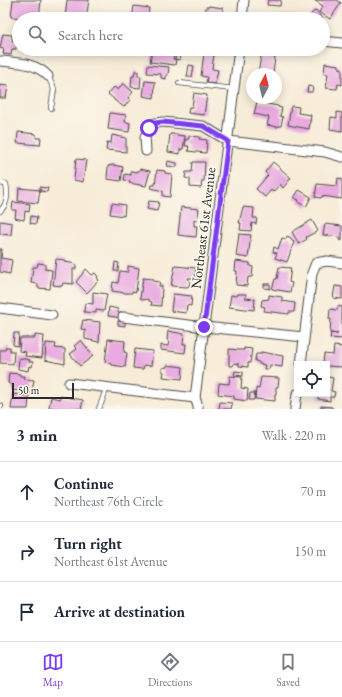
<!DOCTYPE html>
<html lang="en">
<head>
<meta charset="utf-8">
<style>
	:root { --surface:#fff; --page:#f2f2f3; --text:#1f2937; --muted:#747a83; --line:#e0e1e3; --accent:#7c3aed }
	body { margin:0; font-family:"EB Garamond",serif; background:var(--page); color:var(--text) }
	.controls { position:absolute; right:12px; bottom:12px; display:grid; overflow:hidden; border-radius:0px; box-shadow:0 2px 10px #0003 }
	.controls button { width:36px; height:36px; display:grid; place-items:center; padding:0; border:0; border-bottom:1px solid var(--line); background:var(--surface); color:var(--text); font:20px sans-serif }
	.compass { position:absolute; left:246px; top:68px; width:36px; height:36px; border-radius:50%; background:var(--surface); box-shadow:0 2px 10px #0003; rotate:7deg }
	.scale { position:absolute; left:12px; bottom:10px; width:62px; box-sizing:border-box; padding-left:4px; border:2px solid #2b2b2b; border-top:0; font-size:11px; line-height:14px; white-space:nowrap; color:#2b2b2b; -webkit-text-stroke:3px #fbf7ec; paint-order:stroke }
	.stop { position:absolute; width:12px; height:12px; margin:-9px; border:3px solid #7c3aed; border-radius:50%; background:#fff }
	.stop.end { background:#7c3aed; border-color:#fff; box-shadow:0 1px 4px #0008 }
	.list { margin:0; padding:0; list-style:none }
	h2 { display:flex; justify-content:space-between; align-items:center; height:52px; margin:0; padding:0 16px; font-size:17px }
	h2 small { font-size:13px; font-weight:400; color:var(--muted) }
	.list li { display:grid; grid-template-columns:26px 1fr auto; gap:12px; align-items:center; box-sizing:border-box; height:60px; padding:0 16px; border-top:1px solid var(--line) }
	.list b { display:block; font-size:15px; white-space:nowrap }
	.list p { margin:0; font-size:13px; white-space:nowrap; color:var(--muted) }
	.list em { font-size:13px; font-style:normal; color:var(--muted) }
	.icon { flex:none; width:22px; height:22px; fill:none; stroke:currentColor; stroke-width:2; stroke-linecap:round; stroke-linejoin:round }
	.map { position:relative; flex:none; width:342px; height:409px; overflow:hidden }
	.search { position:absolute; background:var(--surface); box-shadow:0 2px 10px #0003; left:12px; right:12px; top:12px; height:44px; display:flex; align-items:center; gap:10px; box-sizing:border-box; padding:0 14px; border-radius:22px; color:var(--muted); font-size:15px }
	.sheet { height:232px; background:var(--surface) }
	nav { display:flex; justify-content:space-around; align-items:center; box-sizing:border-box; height:56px; border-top:1px solid var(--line); background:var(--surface); font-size:11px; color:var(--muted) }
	nav a { display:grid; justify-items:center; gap:2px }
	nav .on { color:var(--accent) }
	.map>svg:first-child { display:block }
	.building { fill:#e8aae0 }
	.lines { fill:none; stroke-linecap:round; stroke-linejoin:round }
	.service-casing { stroke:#4a4845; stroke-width:6 }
	.minor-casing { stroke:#4a4845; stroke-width:11 }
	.service { stroke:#fff; stroke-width:4.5 }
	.minor { stroke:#fff; stroke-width:9 }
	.route { stroke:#7c3aed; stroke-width:5 }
	.labels { text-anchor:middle; stroke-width:3.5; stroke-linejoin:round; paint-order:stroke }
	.street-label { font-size:14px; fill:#2b2b2b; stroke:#fbf7ec }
</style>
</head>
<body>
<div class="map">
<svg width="342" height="409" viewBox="0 0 342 409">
	<rect width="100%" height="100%" fill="#fbf7ec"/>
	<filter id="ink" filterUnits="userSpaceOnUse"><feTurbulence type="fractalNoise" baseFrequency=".025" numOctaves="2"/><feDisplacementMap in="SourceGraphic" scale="8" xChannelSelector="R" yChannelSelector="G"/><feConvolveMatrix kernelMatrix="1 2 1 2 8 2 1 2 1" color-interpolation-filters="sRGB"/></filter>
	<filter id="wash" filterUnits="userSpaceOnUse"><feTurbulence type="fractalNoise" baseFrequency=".012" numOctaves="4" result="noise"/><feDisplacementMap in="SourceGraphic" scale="16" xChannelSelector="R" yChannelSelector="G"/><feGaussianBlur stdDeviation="0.9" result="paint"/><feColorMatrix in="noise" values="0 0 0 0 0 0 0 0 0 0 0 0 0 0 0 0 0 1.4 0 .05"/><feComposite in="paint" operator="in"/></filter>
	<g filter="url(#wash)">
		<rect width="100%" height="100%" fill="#f7ecd8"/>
		<g id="blocks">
			<g class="building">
				<polygon points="13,0 41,0 39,19 11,17"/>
				<polygon points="67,0 89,0 86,19 65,19"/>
				<polygon points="268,0 281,0 280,6 267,5"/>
				<polygon points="314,0 337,0 341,3 330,19 319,12 323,6"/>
				<polygon points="134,6 149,8 148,17 154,17 154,19 132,19"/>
				<polygon points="209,6 223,8 221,19 205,19 206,7 209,7"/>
				<polygon points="316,10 319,14 323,19 313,19 310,15"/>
				<polygon points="3,34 12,35 12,41 17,42 16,49 12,49 11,55 3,54 4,49 0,48"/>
				<polygon points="152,51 174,54 173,59 176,60 175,65 150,62"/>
				<polygon points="176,53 181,53 180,60 175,59"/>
				<polygon points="204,53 214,54 212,69 218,70 215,84 206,83 207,77 201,76"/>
				<polygon points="261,56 275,57 273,74 258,74"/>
				<polygon points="325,63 339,65 339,68 342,68 342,85 338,84 337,89 326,88 328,74 324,74"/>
				<polygon points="148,65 169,67 168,75 166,75 166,79 161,78 161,74 147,73"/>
				<polygon points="189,65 194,66 192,77 187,77"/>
				<polygon points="135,71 138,71 138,76 141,76 140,88 131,87 132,76 134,76"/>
				<polygon points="145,81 155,82 154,98 143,96"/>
				<polygon points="123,83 133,92 128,98 130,100 124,107 114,100 114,99 108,94 114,87 118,90"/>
				<polygon points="0,85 8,86 6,98 0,98"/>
				<polygon points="308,86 313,87 312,92 307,92"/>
				<polygon points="194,93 207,95 204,115 188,113 189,107 192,107"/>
				<polygon points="257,102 278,106 278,107 282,108 280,116 283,117 281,126 278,126 278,127 267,125 269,117 254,114"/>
				<polygon points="291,106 299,107 298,113 311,115 309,129 288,125"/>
				<polygon points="337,112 342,113 342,131 330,129 331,117 337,118"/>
				<polygon points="110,113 126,115 125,122 130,123 129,132 108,129"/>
				<polygon points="18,132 36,134 36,138 41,138 40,145 17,143"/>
				<polygon points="170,134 177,134 177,135 185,136 183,149 180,149 180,154 168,152"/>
				<polygon points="112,135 126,138 126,152 106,150 107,142 111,143"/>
				<polygon points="189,136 200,137 199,139 207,140 206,153 188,151 189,146 185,146 186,139 189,139"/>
				<polygon points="76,159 86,160 83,182 74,180"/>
				<polygon points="168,161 177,163 177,167 167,166"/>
				<polygon points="193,162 205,162 204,181 202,181 201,188 190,187 190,179 185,178 186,172 192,172"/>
				<polygon points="273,162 291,178 283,188 280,184 273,192 271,190 265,197 256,189 268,175 265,172"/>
				<polygon points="113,165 123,167 121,181 107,179 108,166"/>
				<polygon points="140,169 150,171 146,186 129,183 130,181 124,180 125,174 131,175 131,171 137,172 137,171 139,171"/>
				<polygon points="157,170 165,171 165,173 172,174 170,197 163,196 163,191 151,188 152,185 155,185"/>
				<polygon points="338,178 342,179 342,199 322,196 321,198 315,197 317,184 337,186"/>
				<polygon points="40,187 48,188 47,192 40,191"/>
				<polygon points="19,188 40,190 38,203 18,201"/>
				<polygon points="299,190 311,197 306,207 298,202 299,200 294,198"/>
				<polygon points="149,201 159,202 157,211 147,209"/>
				<polygon points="13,202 30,204 29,212 25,211 24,220 15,218 16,210 12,210"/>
				<polygon points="112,203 125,205 124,216 110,214"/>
				<polygon points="181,207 199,209 197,221 194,220 194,226 197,226 196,237 178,235"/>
				<polygon points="243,207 254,208 253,218 257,218 256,224 252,223 251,231 240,230 241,223 239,223"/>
				<polygon points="31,216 37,217 36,224 30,223"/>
				<polygon points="312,220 318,231 306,237 307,239 299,244 292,232"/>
				<polygon points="0,221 12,223 11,235 0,234"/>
				<polygon points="325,224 342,226 342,241 339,240 339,237 323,235"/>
				<polygon points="239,234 251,235 248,258 236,256"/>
				<polygon points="287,236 291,238 291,240 294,242 287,262 275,258 277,253 273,252 274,247 278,249 282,238 286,239"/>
				<polygon points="0,249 2,249 1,258 12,260 10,274 0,272"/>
				<polygon points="56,259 65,260 65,262 76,264 76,269 73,269 73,284 63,283 62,286 53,285"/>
				<polygon points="236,261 250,263 250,266 253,267 252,277 248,277 247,286 236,285 237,271 235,271"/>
				<polygon points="115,262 119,263 118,271 114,271"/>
				<polygon points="38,263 45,264 45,269 52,270 50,289 38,288 38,284 31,283 33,267 37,267"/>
				<polygon points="128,266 139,268 136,292 132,291 132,293 126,293 112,291 113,282 118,283 120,271 128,272"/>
				<polygon points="175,266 196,268 195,278 188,278 190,282 189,286 187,287 171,286"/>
				<polygon points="279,267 291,268 289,282 292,283 290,292 272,289 275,279 277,279"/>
				<polygon points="86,269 92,275 95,273 98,277 97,278 99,280 87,293 76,282"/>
				<polygon points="143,278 154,279 153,281 160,282 159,286 162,286 161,306 151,305 152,302 149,301 148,299 143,300 140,298"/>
				<polygon points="264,284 270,284 270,289 264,288"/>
				<polygon points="335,286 342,287 342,299 333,298"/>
				<polygon points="93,292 107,294 104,311 96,310 96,313 84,312 85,303 93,304"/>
				<polygon points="173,294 192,296 191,306 187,305 186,313 171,311"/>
				<polygon points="238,294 246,294 245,298 255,299 254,310 229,307 231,295 236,296 238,295"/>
				<polygon points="269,295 282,297 282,301 295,303 294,312 289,312 289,314 264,311 265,307 261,306 262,300 269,299"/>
				<polygon points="338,306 342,307 342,339 330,338 331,333 338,334 330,333 331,319 329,319 330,309 337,310"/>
				<polygon points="109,307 118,309 118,313 123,314 122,318 108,316"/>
				<polygon points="83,320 100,322 99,342 85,339 85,330 81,329"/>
				<polygon points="118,321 125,322 125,326 118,325"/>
				<polygon points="168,331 184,334 183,344 186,344 185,353 161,350 161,345 168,346 169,341 167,340"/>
				<polygon points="14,333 19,333 18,346 13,345"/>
				<polygon points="35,335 44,336 42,358 25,356 26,352 19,351 20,338 35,338"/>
				<polygon points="108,339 125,341 124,352 127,353 125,367 112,365 112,364 105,362"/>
				<polygon points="81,340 93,356 80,366 70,354 77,349 74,346"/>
				<polygon points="46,343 56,344 55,348 65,349 65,364 45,360"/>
				<polygon points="334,346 342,347 342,367 327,366 327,364 323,364 324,354 333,355"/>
				<polygon points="6,347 10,347 10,351 14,351 13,364 0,363 0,350 5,350"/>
				<polygon points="244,348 252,349 250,363 248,363 248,367 239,366 239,364 234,363 233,366 229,366 229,349 239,350 244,350"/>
				<polygon points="135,349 153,351 151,366 144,365 143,369 142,369 133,368"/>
				<polygon points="261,352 283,356 282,367 270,365 269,369 264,369 265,365 259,364 259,362 255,361 256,354 261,354"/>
				<polygon points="19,358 30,360 29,362 33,362 32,367 29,366 28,371 18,369"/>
				<polygon points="167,365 183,367 182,379 163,377 164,372 162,371 162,368 167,367"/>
				<polygon points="235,371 243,372 243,376 234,375"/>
				<polygon points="9,373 20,374 20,376 24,376 23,379 34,380 32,392 12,390 12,385 8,383"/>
				<polygon points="230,376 242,377 241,388 248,389 247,401 234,399 234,396 218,394 219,383 229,384"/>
				<polygon points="261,377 279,378 278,387 276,387 276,394 275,394 275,401 255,399 256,388 259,389"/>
				<polygon points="327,377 333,378 331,391 335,392 334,397 330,397 330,401 318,399 318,394 327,394"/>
				<polygon points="250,393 255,393 254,400 249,400"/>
				<polygon points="13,394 29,396 28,409 11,409"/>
				<polygon points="60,396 83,400 81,409 49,408 51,397 60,399"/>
				<polygon points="220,402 232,403 231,409 219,409"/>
				<polygon points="321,406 332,407 332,409 321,409"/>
			</g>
		</g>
	</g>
	<g filter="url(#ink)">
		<use href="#blocks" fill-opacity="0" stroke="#4a4845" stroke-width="1"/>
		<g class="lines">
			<g class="service-casing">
				<g id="service">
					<polyline points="48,76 54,89 51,108"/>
					<polyline points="179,83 234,89"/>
					<path d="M 0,183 L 6,184 C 8,194 8,204 0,211"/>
					<polyline points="0,406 1,406"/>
					<polyline points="99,409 107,387"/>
				</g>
			</g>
			<g class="minor-casing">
				<g id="minor">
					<polyline points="242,19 244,0"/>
					<polyline points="323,41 342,43"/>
					<path d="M 0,61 C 18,63 35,62 48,76"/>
					<polyline points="146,151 145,137 149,128 155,123 163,122 203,126 228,141 325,152 342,157"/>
					<polyline points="0,308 52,315"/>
					<polyline points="123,317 205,327 304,337"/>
					<polyline points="301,364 312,273 316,263 327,261 342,263"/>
					<polyline points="69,383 195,398"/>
					<polyline points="198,409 198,406 195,398 239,49"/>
					<polyline points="295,409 297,394"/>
				</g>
			</g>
			<use href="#service" class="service"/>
			<use href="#minor" class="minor"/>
		</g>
	</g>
	<g class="lines" filter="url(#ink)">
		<polyline class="route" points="149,128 155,123 163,122 203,126 228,141 204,327"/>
	</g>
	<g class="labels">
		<g class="street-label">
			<text transform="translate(203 228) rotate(-83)" y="5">Northeast 61st Avenue</text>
		</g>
	</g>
</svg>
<div class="controls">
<button><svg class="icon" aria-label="locate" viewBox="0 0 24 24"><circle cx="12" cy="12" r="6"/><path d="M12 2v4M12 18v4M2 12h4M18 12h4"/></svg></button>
</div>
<svg class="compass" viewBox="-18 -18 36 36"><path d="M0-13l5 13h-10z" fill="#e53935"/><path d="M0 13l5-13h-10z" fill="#747a83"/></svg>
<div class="scale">50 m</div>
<div class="stop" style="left:149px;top:128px"></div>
<div class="stop end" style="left:204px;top:327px"></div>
<div class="search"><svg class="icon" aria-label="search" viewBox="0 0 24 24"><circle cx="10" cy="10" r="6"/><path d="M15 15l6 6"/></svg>Search here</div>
</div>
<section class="sheet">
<h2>3 min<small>Walk · 220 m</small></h2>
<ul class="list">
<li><svg class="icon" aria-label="ahead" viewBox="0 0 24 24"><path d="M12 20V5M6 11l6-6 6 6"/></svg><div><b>Continue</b><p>Northeast 76th Circle</p></div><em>70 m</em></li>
<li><svg class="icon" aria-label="right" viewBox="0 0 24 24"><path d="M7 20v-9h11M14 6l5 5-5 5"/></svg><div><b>Turn right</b><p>Northeast 61st Avenue</p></div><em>150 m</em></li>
<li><svg class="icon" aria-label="arrive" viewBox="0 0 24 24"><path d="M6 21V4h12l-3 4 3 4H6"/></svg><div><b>Arrive at destination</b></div></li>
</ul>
</section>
<nav>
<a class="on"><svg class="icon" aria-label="map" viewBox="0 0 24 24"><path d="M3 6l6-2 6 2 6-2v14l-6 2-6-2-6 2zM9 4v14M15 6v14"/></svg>Map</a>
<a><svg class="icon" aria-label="directions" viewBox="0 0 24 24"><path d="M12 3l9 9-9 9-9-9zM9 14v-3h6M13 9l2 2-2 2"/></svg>Directions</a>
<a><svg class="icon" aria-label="saved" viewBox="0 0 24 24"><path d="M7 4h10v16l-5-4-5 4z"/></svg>Saved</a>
</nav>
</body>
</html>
